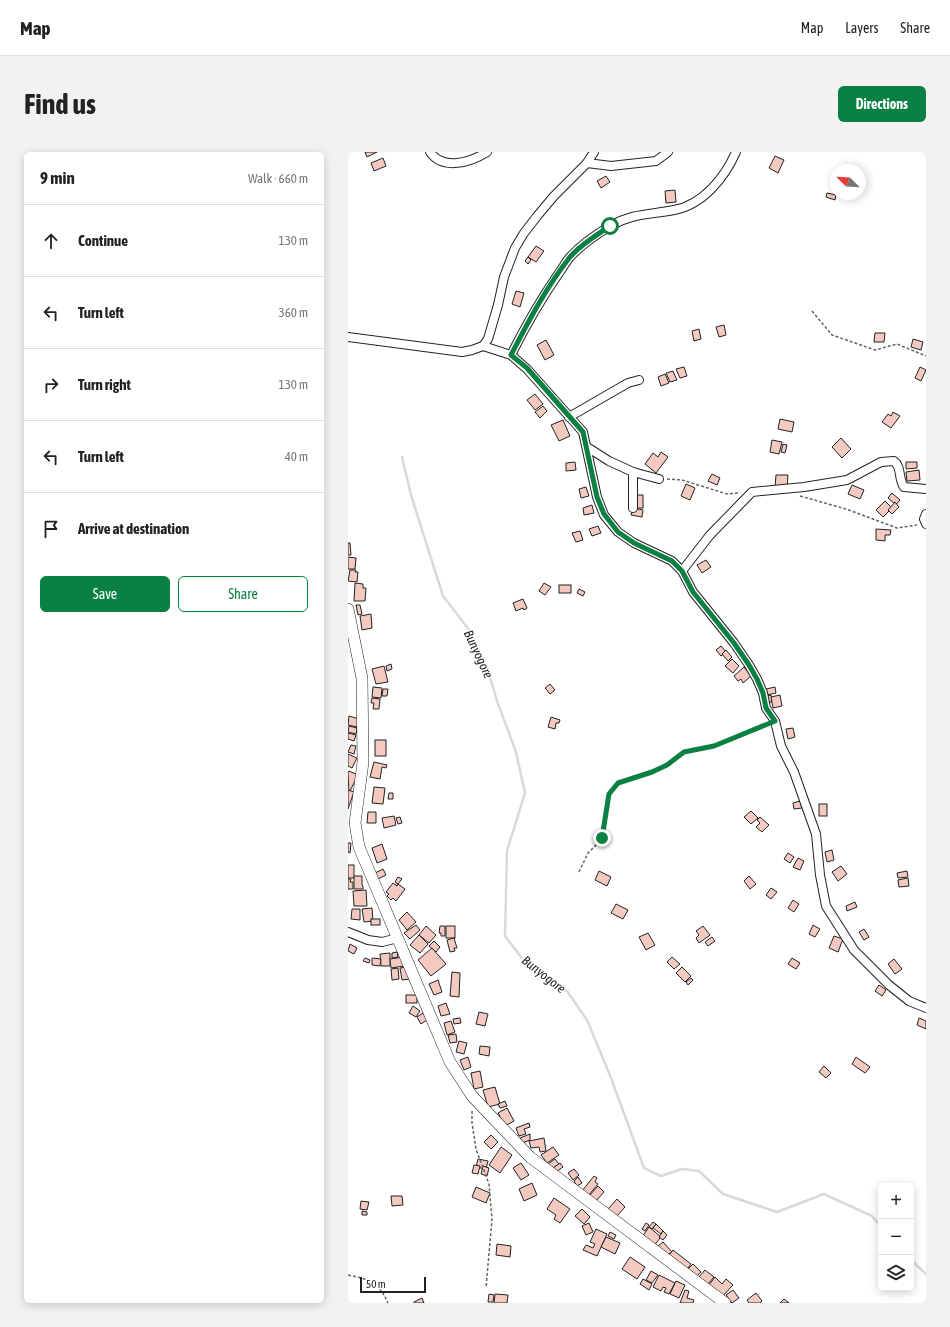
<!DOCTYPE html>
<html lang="en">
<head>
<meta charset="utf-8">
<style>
	:root { --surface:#fff; --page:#f2f2f2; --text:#222; --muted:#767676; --line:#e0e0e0; --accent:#0b8043 }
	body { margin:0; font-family:"Asap Condensed",sans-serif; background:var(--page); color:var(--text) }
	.controls { position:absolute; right:12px; bottom:12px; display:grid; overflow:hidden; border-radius:6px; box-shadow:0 2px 10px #0003 }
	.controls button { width:36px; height:36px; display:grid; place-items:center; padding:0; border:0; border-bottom:1px solid var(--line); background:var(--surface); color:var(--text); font:20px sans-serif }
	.compass { position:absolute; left:482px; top:12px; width:36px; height:36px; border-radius:50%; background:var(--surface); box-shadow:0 2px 10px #0003; rotate:294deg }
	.scale { position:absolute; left:12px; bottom:10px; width:66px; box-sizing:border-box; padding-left:4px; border:2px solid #222; border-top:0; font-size:11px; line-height:14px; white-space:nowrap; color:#222; -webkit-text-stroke:3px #fff; paint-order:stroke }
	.stop { position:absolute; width:12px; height:12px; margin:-9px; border:3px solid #0b8043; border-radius:50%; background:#fff }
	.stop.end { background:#0b8043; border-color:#fff; box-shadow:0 1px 4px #0008 }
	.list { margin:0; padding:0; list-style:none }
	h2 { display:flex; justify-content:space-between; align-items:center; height:52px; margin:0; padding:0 16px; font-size:17px }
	h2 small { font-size:13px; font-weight:400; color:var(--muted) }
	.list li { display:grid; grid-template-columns:26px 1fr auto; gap:12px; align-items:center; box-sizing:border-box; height:72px; padding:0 16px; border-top:1px solid var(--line) }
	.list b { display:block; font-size:15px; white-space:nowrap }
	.list em { font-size:13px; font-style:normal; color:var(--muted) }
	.actions { display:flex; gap:8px; padding:12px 16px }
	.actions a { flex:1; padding:9px 0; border:1px solid var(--accent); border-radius:6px; text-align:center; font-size:14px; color:var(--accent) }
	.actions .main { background:var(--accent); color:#fff }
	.icon { flex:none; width:22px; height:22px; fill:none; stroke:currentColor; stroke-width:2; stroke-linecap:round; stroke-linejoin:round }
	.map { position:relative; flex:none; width:578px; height:1151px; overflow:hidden; border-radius:6px }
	header { display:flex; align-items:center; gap:24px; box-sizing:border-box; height:56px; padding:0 20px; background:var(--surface); border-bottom:1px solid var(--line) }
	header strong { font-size:19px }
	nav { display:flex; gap:22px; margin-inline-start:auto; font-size:14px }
	.intro { display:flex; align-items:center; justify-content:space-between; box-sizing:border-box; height:96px; padding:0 24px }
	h1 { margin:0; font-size:28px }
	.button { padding:10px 18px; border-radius:6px; background:var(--accent); color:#fff; font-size:14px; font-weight:700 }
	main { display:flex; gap:24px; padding:0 24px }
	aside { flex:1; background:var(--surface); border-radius:6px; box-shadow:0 2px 10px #0003 }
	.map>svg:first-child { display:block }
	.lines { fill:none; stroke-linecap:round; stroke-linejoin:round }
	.stream { stroke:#d9d9d9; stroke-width:2.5 }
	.building { fill:#f3c9c0; stroke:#222 }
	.minor-casing { stroke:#222; stroke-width:10 }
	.secondary-casing { stroke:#222; stroke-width:12 }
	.path { stroke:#646464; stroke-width:1.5; stroke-dasharray:3 2; stroke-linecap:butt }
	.minor { stroke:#fff; stroke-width:8 }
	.secondary { stroke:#fff; stroke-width:11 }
	.route { stroke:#0b8043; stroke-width:5 }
	.labels { text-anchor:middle; stroke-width:3; stroke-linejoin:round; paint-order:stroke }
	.water-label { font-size:13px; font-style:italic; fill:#222; stroke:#fff }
</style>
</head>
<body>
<header>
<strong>Map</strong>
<nav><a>Map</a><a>Layers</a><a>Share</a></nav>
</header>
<div class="intro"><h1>Find us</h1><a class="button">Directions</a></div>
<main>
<aside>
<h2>9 min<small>Walk · 660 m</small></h2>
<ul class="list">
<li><svg class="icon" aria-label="ahead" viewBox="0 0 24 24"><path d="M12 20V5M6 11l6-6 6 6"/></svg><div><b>Continue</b></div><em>130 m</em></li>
<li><svg class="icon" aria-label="left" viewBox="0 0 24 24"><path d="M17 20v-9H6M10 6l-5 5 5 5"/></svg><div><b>Turn left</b></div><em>360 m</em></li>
<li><svg class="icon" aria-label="right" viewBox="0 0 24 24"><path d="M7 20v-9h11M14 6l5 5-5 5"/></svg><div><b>Turn right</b></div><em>130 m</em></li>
<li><svg class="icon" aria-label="left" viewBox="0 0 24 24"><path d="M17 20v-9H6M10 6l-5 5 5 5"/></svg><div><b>Turn left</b></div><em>40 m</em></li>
<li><svg class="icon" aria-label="arrive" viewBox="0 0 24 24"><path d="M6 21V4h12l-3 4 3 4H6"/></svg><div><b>Arrive at destination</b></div></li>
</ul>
<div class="actions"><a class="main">Save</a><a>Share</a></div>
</aside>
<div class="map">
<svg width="578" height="1151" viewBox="0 0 578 1151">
	<rect width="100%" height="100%" fill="#fff"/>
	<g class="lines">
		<g class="stream">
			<polyline points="54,305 63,343 95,444 122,479 139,515 149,549 168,600 177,641 159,699 157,784 173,805 219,839 239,868 263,926 296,1016 313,1024 334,1017 351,1019 375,1042 429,1060 476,1042 524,1064 533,1075"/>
			<polyline points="563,1108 578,1122"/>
		</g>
	</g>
	<g class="building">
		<polygon points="17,0 29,0 19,5"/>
		<polygon points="427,4 436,8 430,21 421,16"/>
		<polygon points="35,6 38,14 26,19 23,11"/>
		<polygon points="258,24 262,30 253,36 249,29"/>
		<polygon points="327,38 328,50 318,51 317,39"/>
		<polygon points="479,41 488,43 487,48 478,45"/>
		<polygon points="188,94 196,99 188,110 180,105"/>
		<polygon points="180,105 183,108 180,112 177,109"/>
		<polygon points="168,139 176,141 172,155 164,152"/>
		<polygon points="376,173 378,183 371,185 368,175"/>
		<polygon points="351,177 353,187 346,189 344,179"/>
		<polygon points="527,181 537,181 536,190 526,190"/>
		<polygon points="565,187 575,190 573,198 563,195"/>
		<polygon points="198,188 206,203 197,208 189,193"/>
		<polygon points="336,215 339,224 332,226 328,217"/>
		<polygon points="572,215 578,218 573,229 567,226"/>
		<polygon points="325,219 329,228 322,230 318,221"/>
		<polygon points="317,222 321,231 313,234 310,225"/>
		<polygon points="187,242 195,252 187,258 179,248"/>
		<polygon points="195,254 199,259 192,266 187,260"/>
		<polygon points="545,260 552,264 543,276 534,270 540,262 543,264"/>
		<polygon points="432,267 446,270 444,280 430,277"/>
		<polygon points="215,268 222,284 211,289 203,273"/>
		<polygon points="493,286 503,297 494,306 484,295"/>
		<polygon points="424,288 434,290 431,302 422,300"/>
		<polygon points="435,292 439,293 437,301 433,300"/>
		<polygon points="313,300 320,305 308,321 297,312 305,301 310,305"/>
		<polygon points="227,310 228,318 218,319 218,311"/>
		<polygon points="558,310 569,310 569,316 558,317"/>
		<polygon points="571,318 572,328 559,329 558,320"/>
		<polygon points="364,322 372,326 369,333 360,329"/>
		<polygon points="428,323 440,323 439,336 427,335"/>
		<polygon points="338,332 347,336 342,348 333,344"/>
		<polygon points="504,333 516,338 512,347 500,342"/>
		<polygon points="238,335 241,344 233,346 231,337"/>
		<polygon points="544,341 552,348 548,353 540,346"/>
		<rect x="285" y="343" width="10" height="13"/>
		<polygon points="537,349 544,356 535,365 528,358"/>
		<polygon points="547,350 551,355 544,362 540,358"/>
		<polygon points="244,353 246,361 236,363 235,356"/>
		<polygon points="285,356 295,358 294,365 283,363"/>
		<polygon points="250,374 253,381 244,384 241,377"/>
		<polygon points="528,377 543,378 542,383 537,383 537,389 528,388"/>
		<polygon points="232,379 235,388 228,390 224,381"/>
		<polygon points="0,391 2,391 3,403 0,403"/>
		<polygon points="0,405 8,406 7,417 0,417"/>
		<polygon points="358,408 363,415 354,421 349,413"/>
		<polygon points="2,418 8,418 7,420 10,420 9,430 0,429"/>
		<polygon points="7,431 15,432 15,436 18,436 17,449 6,449"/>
		<polygon points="196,431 203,435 197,443 191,439"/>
		<rect x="211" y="433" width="12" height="8"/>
		<polygon points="231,437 237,440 235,444 229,441"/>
		<polygon points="175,447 179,456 176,458 175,456 168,459 165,451"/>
		<polygon points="8,453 12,453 14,462 10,463"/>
		<polygon points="23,462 24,476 14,478 12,464"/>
		<polygon points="373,494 378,500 373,504 368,498"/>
		<polygon points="378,498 384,505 380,509 374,502"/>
		<polygon points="384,507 391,514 385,521 377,514"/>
		<polygon points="43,512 44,517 39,519 38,514"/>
		<polygon points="36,514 40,530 28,532 24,517"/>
		<polygon points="396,515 403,524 395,531 393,527 390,529 386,524"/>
		<polygon points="202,532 207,538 202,542 197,536"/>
		<polygon points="25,535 34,536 33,546 24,545"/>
		<polygon points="427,535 428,541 419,543 418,537"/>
		<polygon points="35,537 40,537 39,544 34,544"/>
		<polygon points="423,543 424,550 420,550 419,544"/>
		<polygon points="432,543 434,554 425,556 423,545"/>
		<polygon points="24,546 32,547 31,557 25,557 26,551 23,551"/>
		<polygon points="1,564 11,567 9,575 0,573"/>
		<polygon points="203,565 212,568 211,571 208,571 207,577 200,575"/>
		<polygon points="1,574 9,576 8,582 0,580"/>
		<polygon points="445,576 447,585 440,587 438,577"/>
		<polygon points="0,581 8,583 6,589 0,587"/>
		<rect x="27" y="588" width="11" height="16"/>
		<polygon points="3,593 8,594 6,602 0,600"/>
		<polygon points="0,602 9,606 4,616 0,614"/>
		<polygon points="26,610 39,613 38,616 34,615 32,627 22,625"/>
		<polygon points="1,619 10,623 1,641 0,620"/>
		<polygon points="26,635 37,636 35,652 24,651"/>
		<polygon points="0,638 6,640 0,657"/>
		<polygon points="41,641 45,641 45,647 40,647"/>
		<polygon points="452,649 454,656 446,657 445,651"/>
		<rect x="471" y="652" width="8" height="12"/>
		<polygon points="403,659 410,666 403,672 396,665"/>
		<polygon points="20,660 28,660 28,671 19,671"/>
		<polygon points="46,664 48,673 36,676 34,666"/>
		<polygon points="52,665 54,671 50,672 48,666"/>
		<polygon points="412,665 421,673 414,680 408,675 412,671 409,668"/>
		<polygon points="0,691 3,691 2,701 0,700"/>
		<polygon points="34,692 39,707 29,711 24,696"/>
		<polygon points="484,698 486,708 479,710 477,700"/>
		<polygon points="440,701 446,705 442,711 436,707"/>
		<polygon points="450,706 456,709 452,718 445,715"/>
		<rect x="0" y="713" width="6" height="13"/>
		<polygon points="493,714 499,722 490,729 484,720"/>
		<polygon points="35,717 38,723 30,727 27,721"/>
		<polygon points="251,719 263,725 259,734 247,728"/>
		<polygon points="559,719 560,725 550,726 549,721"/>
		<polygon points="6,724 14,724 14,733 15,734 15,737 6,737"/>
		<polygon points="401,724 408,732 402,737 396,729"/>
		<polygon points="50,725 54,727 50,732 47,730"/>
		<polygon points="560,726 561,734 551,735 550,728"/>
		<polygon points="0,727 3,727 2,730 5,730 5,737 0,737"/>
		<polygon points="45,731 49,734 50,732 57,737 48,749 45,746 43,748 39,744 41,742 38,740"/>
		<polygon points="423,736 429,740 423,747 418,743"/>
		<polygon points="18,738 19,754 6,754 5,739"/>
		<polygon points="445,748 451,752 446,760 440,756"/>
		<polygon points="507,750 509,755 499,759 498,754"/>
		<polygon points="268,752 280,758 275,767 263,761"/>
		<polygon points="24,756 25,769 16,770 14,757"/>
		<polygon points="4,757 12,757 12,768 3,767"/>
		<polygon points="59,760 68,770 59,778 51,768"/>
		<rect x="23" y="767" width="9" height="6"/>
		<polygon points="68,773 72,778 62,787 56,781"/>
		<polygon points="465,773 472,777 467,785 461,782"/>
		<polygon points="78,774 88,783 81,791 71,783"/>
		<polygon points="92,774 97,774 97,784 93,784 93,781 91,781"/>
		<rect x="98" y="774" width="9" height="12"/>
		<polygon points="355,774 362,783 351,791 348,786 351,783 348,779"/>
		<polygon points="516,777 521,785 516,788 511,780"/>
		<polygon points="300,781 307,793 298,798 291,785"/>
		<polygon points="71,783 80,792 72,801 62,793"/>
		<polygon points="486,784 495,787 490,800 481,796"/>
		<polygon points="364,785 367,789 360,794 357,790"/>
		<polygon points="106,786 109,796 106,796 107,799 102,800 99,788"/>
		<polygon points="86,789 92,795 88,800 81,794"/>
		<polygon points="2,792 9,796 6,802 0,799"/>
		<polygon points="84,796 98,812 83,824 70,808"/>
		<polygon points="49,800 50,805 44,806 44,801"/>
		<polygon points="42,801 42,814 33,814 32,802"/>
		<polygon points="55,805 56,814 43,816 42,807"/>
		<polygon points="324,805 332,812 326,817 319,810"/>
		<polygon points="17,806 22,808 21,811 15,809"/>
		<polygon points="24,806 33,807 32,814 24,813"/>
		<polygon points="444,806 452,811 448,817 440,812"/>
		<polygon points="546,807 554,817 547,822 540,812"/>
		<polygon points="59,815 61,827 54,828 52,816"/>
		<polygon points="334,815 343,824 337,830 328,821"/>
		<polygon points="50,816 51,827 44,828 43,817"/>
		<polygon points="104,820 112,821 111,845 102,844"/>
		<polygon points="343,826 345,828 340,833 338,830"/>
		<polygon points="90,828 94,840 86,843 81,832"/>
		<polygon points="531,833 538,838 534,844 527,839"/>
		<rect x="58" y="843" width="11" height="8"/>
		<polygon points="98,851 102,862 93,864 90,854"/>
		<polygon points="65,854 72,859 68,865 61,861"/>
		<polygon points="131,860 140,862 137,874 128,872"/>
		<polygon points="75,861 79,868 73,872 69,865"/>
		<polygon points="112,866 113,871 106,872 105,867"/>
		<polygon points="571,866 578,869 578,877 569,873"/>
		<polygon points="103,869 107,880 99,883 96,871"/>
		<polygon points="108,882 109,890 102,891 100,883"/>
		<polygon points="111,889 119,891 116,902 108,900"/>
		<polygon points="132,894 142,895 141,904 131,902"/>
		<polygon points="120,905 123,915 116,918 112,908"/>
		<polygon points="508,905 522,915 517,921 504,912"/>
		<polygon points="476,914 483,921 478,926 471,920"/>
		<polygon points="132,919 135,935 126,937 123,921"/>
		<polygon points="147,935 152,952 140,955 135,938"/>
		<polygon points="157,949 159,954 152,956 150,952"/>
		<polygon points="159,956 166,969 157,974 150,961"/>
		<polygon points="181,971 182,975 176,977 178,982 171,984 168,976"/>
		<polygon points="182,982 182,988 174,991 172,986"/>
		<polygon points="143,983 150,990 143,997 136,990"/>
		<polygon points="196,986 198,999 192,1000 191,995 183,996 181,989"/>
		<polygon points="153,995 164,1003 152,1021 141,1013"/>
		<polygon points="205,995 211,1003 199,1011 193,1003"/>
		<polygon points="130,1007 140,1009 138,1017 128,1015"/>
		<polygon points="207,1007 211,1012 203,1017 200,1012"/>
		<polygon points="173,1011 181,1023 173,1028 165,1016"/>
		<polygon points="212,1011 215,1015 208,1020 205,1016"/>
		<polygon points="126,1013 132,1014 130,1022 124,1021"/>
		<polygon points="135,1014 141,1016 139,1024 133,1022"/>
		<polygon points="226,1017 231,1023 225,1028 220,1021"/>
		<polygon points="246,1024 249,1026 247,1030 250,1032 240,1044 234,1039"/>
		<polygon points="230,1025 234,1031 229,1034 226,1029"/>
		<polygon points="184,1031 189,1043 176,1049 171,1037"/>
		<polygon points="250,1034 256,1040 247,1050 241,1044"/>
		<polygon points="128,1035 142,1041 138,1051 124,1045"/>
		<polygon points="43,1044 54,1044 55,1053 44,1054"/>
		<polygon points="206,1046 222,1057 212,1071 206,1067 208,1063 199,1057"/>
		<polygon points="269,1047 277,1055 268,1065 260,1057"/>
		<polygon points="13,1049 21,1050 19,1058 12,1057"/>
		<polygon points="234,1057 242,1065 236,1072 227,1064"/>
		<polygon points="14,1059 19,1060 19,1063 14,1063"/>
		<polygon points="305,1070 308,1072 304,1077 301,1075"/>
		<polygon points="241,1071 245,1080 238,1083 234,1074"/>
		<polygon points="298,1071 301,1073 297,1079 294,1077"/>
		<polygon points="308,1072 315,1079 313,1082 305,1076"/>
		<polygon points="301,1075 313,1085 305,1095 294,1085"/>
		<polygon points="248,1077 259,1082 249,1104 235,1098 238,1093 245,1096 247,1092 242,1090"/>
		<polygon points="315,1079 319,1083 315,1088 311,1085"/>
		<polygon points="262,1080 268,1083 266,1087 260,1084"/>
		<polygon points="258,1085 272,1091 267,1102 253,1095"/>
		<polygon points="315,1090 324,1100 318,1104 310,1094"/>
		<polygon points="149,1092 163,1094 162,1105 148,1103"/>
		<polygon points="325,1098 343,1112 337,1120 319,1106"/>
		<polygon points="282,1105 297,1115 289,1127 274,1117"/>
		<polygon points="345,1112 353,1120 347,1126 339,1118"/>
		<polygon points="357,1118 366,1125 359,1133 350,1126"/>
		<polygon points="303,1119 310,1123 304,1131 298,1128"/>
		<polygon points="311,1123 327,1131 321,1142 316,1140 318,1136 315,1135 313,1139 305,1135"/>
		<polygon points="367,1125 374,1132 378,1127 385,1133 374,1145 361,1133"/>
		<polygon points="295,1127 304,1132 301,1138 292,1132"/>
		<polygon points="328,1129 337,1133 331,1146 322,1142"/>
		<polygon points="337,1138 341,1139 339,1146 346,1148 345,1151 332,1151"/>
		<polygon points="385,1138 391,1146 384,1151 378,1143"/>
		<polygon points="408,1141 414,1149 412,1151 401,1151 399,1148"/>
		<polygon points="141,1142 146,1143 145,1150 140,1150"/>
		<polygon points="147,1142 160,1143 159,1151 146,1151"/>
		<polygon points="74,1146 76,1151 66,1151 66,1150"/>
		<polygon points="436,1147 441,1151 432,1151"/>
	</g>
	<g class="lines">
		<g class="minor-casing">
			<g id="minor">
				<path d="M 82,0 C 95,19 123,10 139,0"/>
				<polyline points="239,11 263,14 308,9 320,0"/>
				<polyline points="0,185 114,200 124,198 135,194 140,187 150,153 156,125 167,96 176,81 190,63 206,44 239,11 246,0"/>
				<polyline points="135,194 163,203 179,217 235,280 249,345 256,363 270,380 286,391 324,409 334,419 345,440 386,491 401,513 409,527 415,541 418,556 427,569 433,594 446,620 468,682 472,723 478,754 506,798 541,833 561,849 578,856"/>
				<path d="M 163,203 C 177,175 193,147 211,121 C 215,116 218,109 223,104 C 233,93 249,82 262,74 C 285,61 301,63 326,58 C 355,53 377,25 388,0"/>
				<polyline points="221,265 280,231 291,228"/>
				<polyline points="239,295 261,309 285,320 311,327"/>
				<polyline points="285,356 285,320"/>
				<polyline points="578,362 576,367 578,372"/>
				<path d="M 334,419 L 362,383 L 404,340 L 456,335 L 499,328 L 533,310 L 546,309 C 554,315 550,327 556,335 L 578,337"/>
				<polyline points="0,780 20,788 34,790 50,786"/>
			</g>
		</g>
		<g class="secondary-casing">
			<polyline id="secondary" points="0,457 14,526 15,610 7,671 11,695 102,910 124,944 182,1005 377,1151"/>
		</g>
		<g class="path">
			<polyline points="464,159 484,183 527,198 549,192 578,204"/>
			<polyline points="319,327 334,328 379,342 391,341"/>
			<polyline points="452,344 498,357 549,376 569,373"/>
			<polyline points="231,720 240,701 255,686 261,642 270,631 304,620 319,613 336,600 366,594 419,572"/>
			<polyline points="124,959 124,971 128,997 141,1032 144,1067 138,1136"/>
			<path d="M 0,1123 C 23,1128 30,1129 40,1151"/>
		</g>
		<use href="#minor" class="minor"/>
		<use href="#secondary" class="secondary"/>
	</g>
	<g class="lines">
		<path class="route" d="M 254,686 L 261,642 L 270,631 L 304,620 L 319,613 L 336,600 L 366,594 L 427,569 L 418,556 L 415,541 L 409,527 L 401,513 L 386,491 L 345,440 L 334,419 L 324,409 L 286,391 L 270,380 L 256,362 L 249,345 L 235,280 L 179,216 L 163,203 C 180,170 199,134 222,105 C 233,92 249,83 262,74"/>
	</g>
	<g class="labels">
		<g class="water-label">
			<text transform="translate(131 502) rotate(65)" y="5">Bunyogore</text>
			<text transform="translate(196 822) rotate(38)" y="5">Bunyogore</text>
		</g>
	</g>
</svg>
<div class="controls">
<button>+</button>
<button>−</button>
<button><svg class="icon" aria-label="layers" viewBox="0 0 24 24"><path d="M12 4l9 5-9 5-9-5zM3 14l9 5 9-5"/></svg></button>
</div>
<svg class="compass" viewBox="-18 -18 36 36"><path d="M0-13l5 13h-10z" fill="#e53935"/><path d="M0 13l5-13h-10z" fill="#767676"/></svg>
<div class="scale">50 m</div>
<div class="stop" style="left:262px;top:74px"></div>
<div class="stop end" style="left:254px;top:686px"></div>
</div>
</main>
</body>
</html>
